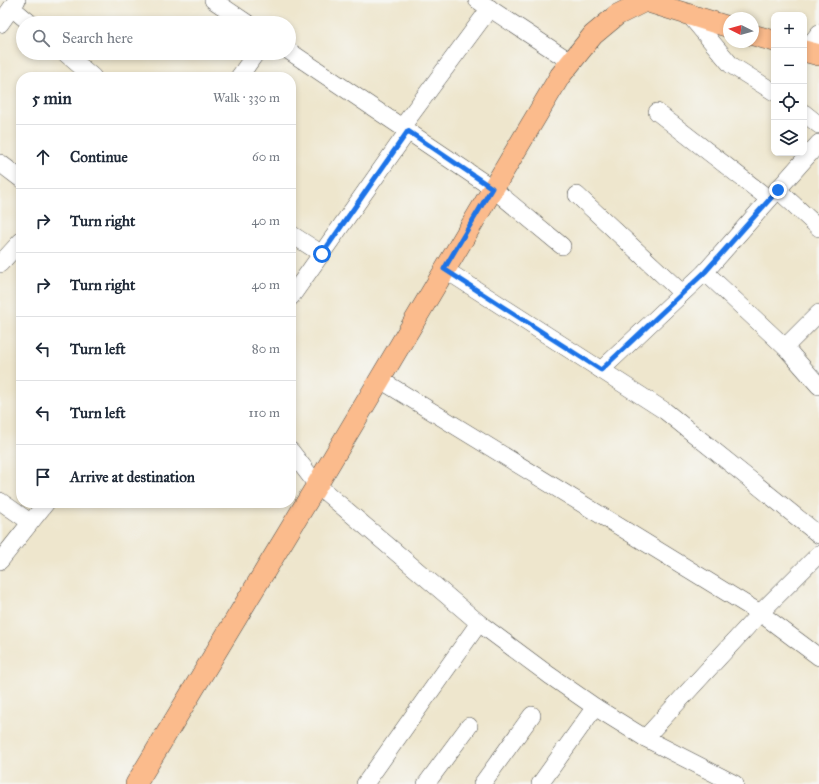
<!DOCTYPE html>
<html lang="en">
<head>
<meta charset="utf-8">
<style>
	:root { --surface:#fff; --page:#f2f2f3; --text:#1f2937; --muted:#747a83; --line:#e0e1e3 }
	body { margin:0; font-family:"IM FELL Great Primer",serif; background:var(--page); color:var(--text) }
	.controls { position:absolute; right:12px; top:12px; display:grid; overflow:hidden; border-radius:8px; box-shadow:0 2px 6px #0003 }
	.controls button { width:36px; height:36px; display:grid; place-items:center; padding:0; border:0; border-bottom:1px solid var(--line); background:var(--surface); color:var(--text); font:20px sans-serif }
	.compass { position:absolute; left:723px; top:12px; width:36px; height:36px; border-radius:50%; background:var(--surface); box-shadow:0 2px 6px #0003; rotate:275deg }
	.stop { position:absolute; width:12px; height:12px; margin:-9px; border:3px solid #1a73e8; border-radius:50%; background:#fff }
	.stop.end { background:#1a73e8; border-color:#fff; box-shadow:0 1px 4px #0008 }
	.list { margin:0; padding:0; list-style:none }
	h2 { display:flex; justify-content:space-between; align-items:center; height:52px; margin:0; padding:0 16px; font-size:17px }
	h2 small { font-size:13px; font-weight:400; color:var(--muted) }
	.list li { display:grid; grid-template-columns:26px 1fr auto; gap:12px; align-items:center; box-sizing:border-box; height:64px; padding:0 16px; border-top:1px solid var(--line) }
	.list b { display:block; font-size:15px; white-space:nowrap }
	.list em { font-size:13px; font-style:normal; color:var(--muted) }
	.icon { flex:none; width:22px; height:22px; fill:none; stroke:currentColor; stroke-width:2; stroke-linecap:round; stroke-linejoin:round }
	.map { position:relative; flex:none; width:819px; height:784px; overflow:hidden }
	.search { position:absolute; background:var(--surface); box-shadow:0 2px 6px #0003; left:16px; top:16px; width:280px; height:44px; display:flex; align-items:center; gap:10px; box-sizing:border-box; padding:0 14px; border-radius:22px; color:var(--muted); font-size:15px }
	.panel { position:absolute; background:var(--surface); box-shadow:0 2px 6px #0003; left:16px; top:72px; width:280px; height:436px; border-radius:16px }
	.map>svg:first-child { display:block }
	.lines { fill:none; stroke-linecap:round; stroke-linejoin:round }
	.minor-casing { stroke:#484743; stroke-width:18 }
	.major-casing { stroke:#484743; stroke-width:22 }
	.minor { stroke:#fff; stroke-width:17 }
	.major { stroke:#fbbb8c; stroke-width:21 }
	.route { stroke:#1a73e8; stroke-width:5 }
</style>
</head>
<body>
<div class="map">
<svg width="819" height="784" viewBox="0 0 819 784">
	<rect width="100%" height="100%" fill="#f6f6f2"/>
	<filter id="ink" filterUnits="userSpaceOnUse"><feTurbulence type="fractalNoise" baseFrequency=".025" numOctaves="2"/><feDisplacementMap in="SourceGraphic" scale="8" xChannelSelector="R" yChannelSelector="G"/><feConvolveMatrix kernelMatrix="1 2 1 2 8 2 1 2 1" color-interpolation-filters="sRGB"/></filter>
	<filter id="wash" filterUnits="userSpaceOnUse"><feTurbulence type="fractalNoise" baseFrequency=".012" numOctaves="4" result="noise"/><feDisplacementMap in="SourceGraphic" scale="16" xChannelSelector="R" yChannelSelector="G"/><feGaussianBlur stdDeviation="0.9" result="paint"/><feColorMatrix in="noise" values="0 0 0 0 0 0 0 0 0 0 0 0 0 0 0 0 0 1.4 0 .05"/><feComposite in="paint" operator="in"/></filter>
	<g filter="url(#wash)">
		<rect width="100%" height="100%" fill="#eee6cd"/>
	</g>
	<g filter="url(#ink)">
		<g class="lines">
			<g class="minor-casing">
				<g id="minor">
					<polyline points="213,0 247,23"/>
					<polyline points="477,0 571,62"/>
					<polyline points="12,8 30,23"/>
					<polyline points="690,16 731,65 774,92"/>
					<polyline points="0,24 17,0"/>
					<polyline points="289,51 492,188 562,246"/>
					<polyline points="805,51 819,33"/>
					<polyline points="65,53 93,77"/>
					<polyline points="239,77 256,53"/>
					<polyline points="657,112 769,199"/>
					<polyline points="804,113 819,125"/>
					<polyline points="402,127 490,8"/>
					<polyline points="0,163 21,179"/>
					<polyline points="778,190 819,228"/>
					<polyline points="577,195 682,293"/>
					<polyline points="291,234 322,254"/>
					<polyline points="0,264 21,241"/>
					<polyline points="444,269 665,411 819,535"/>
					<polyline points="705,272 785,347 819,386"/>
					<polyline points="291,297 408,131"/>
					<polyline points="785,347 819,313"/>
					<polyline points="601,370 705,272 819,143"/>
					<polyline points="379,379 760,613 819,657"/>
					<polyline points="291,451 317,485 479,623 549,675 595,707 645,738 735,784"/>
					<polyline points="0,501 30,522"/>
					<polyline points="0,561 46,503"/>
					<polyline points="645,738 760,613 819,554"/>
					<polyline points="365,784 479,623"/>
					<polyline points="426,784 469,726"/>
					<polyline points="482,784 532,715"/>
					<polyline points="540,784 595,707"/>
				</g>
			</g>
			<g class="major-casing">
				<g id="major">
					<polyline points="753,35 774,41"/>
					<polyline points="804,51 819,55"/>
					<polyline points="136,784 317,485 560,76 593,35 617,15 645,1 729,27"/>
				</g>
			</g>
			<use href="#minor" class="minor"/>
			<use href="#major" class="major"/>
		</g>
	</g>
	<g class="lines" filter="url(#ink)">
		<polyline class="route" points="322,254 408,131 492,188 444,269 601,370 705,272 778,190"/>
	</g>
</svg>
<div class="controls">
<button>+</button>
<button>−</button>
<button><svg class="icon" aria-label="locate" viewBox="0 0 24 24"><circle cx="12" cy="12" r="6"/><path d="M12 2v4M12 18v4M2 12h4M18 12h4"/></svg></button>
<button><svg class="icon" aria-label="layers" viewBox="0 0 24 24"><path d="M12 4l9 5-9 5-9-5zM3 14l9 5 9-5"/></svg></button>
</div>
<svg class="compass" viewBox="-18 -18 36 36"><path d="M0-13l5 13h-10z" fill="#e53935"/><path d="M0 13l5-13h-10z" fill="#747a83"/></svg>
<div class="stop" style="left:322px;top:254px"></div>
<div class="stop end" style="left:778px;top:190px"></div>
<div class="search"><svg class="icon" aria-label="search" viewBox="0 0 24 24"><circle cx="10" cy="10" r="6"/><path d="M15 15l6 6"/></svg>Search here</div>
<section class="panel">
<h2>5 min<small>Walk · 330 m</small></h2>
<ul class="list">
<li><svg class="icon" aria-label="ahead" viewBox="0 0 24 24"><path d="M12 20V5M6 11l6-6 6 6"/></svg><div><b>Continue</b></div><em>60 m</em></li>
<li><svg class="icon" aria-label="right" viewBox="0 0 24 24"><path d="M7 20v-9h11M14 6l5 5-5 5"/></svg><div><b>Turn right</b></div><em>40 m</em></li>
<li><svg class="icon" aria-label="right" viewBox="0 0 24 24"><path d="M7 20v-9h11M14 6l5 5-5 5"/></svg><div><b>Turn right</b></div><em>40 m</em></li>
<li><svg class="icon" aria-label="left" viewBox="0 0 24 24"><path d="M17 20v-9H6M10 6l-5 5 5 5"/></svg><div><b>Turn left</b></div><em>80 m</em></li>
<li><svg class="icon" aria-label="left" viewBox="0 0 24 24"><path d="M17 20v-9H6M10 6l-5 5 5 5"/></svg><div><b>Turn left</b></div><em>110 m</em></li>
<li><svg class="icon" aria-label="arrive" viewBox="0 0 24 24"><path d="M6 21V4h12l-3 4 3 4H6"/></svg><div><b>Arrive at destination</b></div></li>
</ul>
</section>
</div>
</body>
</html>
